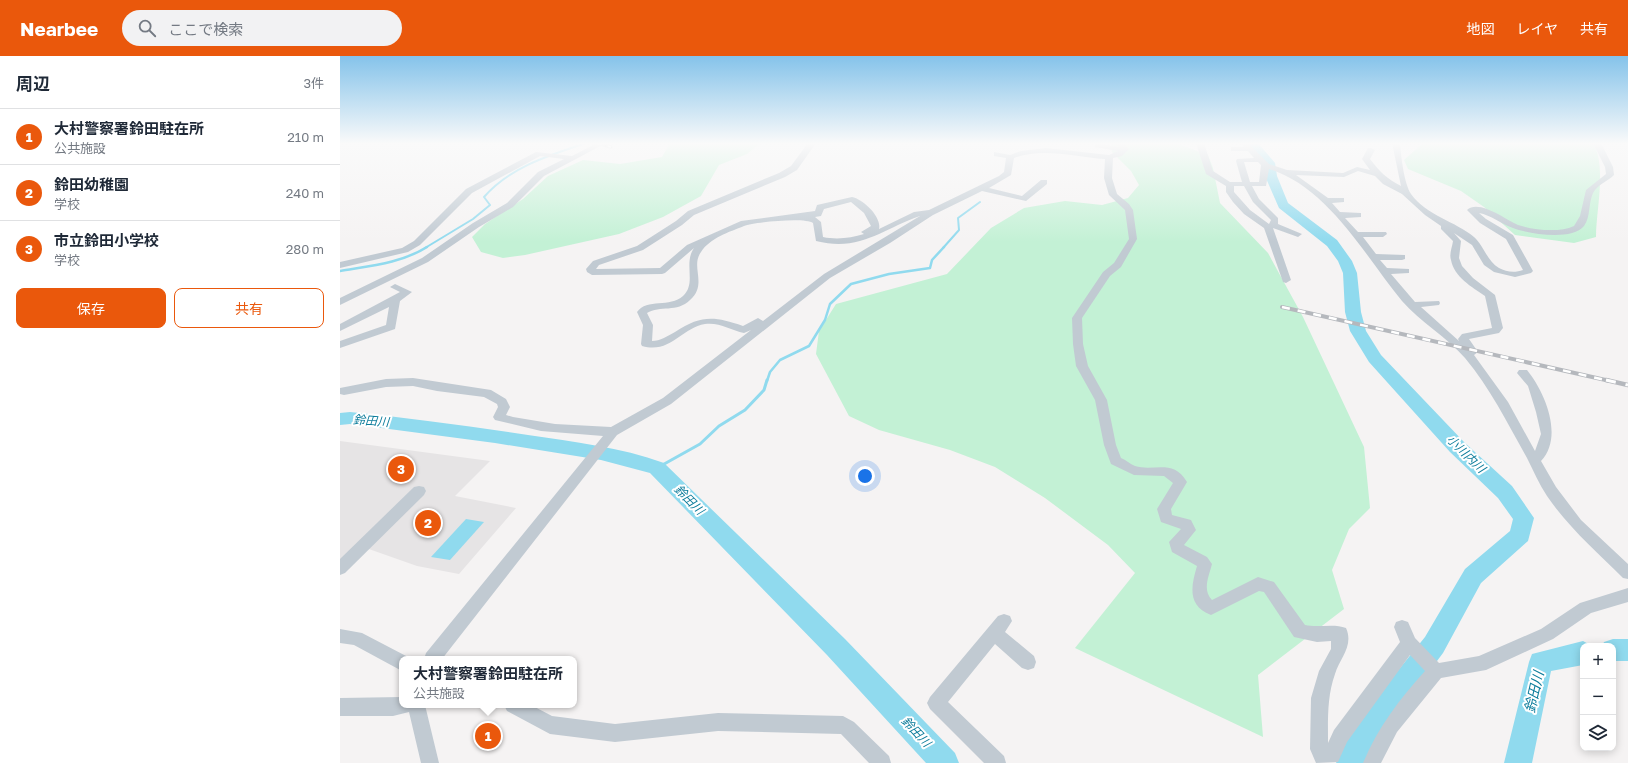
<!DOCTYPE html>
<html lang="ja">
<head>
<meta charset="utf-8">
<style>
	:root { --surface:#fff; --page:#f2f2f3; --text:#1f2937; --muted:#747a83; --line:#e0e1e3; --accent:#ea580c }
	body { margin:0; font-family:"Golos Text","Noto Sans JP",sans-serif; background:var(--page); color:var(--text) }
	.controls { position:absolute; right:12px; bottom:12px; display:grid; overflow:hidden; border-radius:8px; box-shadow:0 2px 10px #0003 }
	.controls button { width:36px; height:36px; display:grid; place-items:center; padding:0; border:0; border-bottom:1px solid var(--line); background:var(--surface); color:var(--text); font:20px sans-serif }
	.you { position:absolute; left:525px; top:420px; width:14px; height:14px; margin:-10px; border:3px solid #fff; border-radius:50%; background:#1a73e8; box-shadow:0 0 0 6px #1a73e833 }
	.badge { display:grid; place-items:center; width:26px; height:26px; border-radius:50%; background:var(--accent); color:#fff; font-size:13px; font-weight:700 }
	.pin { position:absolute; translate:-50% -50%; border:2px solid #fff; box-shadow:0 1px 4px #0006 }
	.popup { position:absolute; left:59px; top:600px; width:178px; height:52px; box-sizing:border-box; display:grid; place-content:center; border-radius:8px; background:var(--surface); filter:drop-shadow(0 1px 3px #0005); font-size:13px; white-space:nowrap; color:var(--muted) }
	.popup b { font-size:15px; color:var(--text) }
	.popup::after { content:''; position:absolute; left:50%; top:100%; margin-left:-8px; border:8px solid transparent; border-top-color:var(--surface) }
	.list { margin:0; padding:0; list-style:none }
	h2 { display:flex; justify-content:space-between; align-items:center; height:52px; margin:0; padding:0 16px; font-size:17px }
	h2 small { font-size:13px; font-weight:400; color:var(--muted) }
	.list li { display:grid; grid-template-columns:26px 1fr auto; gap:12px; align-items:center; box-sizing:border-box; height:56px; padding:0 16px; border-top:1px solid var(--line) }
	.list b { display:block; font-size:15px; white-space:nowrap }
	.list p { margin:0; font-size:13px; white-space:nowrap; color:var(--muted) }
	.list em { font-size:13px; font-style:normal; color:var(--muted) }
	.actions { display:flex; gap:8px; padding:12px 16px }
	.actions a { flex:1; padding:9px 0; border:1px solid var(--accent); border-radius:8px; text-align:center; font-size:14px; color:var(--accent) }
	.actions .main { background:var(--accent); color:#fff }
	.icon { flex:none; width:22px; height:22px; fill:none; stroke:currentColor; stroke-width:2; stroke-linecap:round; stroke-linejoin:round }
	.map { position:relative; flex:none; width:1288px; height:707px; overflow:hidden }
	header { display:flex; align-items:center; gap:24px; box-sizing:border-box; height:56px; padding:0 20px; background:var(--accent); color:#fff }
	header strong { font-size:19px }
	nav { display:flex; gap:22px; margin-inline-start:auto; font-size:14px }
	.search { width:280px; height:36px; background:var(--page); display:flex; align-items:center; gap:10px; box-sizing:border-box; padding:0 14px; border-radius:22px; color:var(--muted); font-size:15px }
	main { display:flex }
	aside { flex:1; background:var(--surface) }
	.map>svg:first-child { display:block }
	.education { fill:#e6e4e5 }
	.green { fill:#c3f1d5 }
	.water { fill:#90daee }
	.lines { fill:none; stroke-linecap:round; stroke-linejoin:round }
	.stream-far2 { stroke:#90daee; stroke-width:2 }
	.stream-far1 { stroke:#90daee; stroke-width:2.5 }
	.stream { stroke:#90daee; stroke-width:3 }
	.river { fill:#90daee; fill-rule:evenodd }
	.minor { fill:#c1cad2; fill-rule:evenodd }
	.rail-far2-casing { stroke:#b5b8bd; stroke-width:3 }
	.rail-far1-casing { stroke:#b5b8bd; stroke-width:4 }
	.rail-casing { stroke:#b5b8bd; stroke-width:4.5 }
	.rail-far2 { stroke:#fff; stroke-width:2; stroke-dasharray:6; stroke-linecap:butt }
	.rail-far1 { stroke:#fff; stroke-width:2.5; stroke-dasharray:8; stroke-linecap:butt }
	.rail { stroke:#fff; stroke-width:3; stroke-dasharray:10; stroke-linecap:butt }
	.labels { text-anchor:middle; stroke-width:4; stroke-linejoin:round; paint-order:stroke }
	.water-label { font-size:12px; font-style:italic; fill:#0c7c9b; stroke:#fff }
	.near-water-label { font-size:14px; font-style:italic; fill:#0c7c9b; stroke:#fff }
</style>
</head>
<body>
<header>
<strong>Nearbee</strong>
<div class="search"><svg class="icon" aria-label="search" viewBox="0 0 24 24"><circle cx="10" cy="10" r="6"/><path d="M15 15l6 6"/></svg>ここで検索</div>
<nav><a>地図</a><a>レイヤ</a><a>共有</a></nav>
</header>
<main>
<aside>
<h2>周辺<small>3件</small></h2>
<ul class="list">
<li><span class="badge">1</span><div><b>大村警察署鈴田駐在所</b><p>公共施設</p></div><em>210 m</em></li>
<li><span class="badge">2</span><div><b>鈴田幼稚園</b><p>学校</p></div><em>240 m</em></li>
<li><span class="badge">3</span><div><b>市立鈴田小学校</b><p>学校</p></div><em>280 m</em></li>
</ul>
<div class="actions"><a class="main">保存</a><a>共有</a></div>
</aside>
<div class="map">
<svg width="1288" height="707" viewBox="0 0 1288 707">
	<rect width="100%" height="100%" fill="#f5f3f3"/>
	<polygon class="education" points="0,385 150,405 115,440 176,452 119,518 77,510 26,492 0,508"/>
	<g class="green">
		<polygon points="330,87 420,87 407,98 379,109 361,140 323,161 279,178 185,199 163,202 141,196 132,181 145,168 183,143 208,120 243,104 280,108 322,101"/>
		<polygon points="771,87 836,87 868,99 873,112 880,147 928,197 963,261 1024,391 1030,452 1009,473 992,514 1004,553 918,619 923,681 735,592 795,517 768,489 705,442 655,411 610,394 539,374 509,360 476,298 479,275 496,248 607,218 651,172 684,152 725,145 762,149 788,142 799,129 791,115 772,96"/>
		<path d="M 1083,87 L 1253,87 C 1267,110 1256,154 1256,181 L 1234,187 L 1175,179 L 1144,151 L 1121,135 L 1068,113 L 1064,104 Z"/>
	</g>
	<polygon class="water" points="126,463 144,466 110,504 91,501"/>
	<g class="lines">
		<g class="stream-far2">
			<path d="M 85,192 L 133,163 L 150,149 L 144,141 C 170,111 210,99 246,87"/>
			<polyline points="603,192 619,174 618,162 640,146"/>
		</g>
		<g class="stream-far1">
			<path d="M 0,215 C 29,210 62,207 87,191"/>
			<polyline points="427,325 430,316 440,304 469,290 485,264 490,248 511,228 549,218 590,212 592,204 604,191"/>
		</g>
		<polyline class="stream" points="317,412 360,388 379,370 405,354 424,334 427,324"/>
		<g class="river">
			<polygon points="907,87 918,87 935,107 937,120 948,147 997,184 1012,205 1017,217 1021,256 1026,275 1041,299 1124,386 1172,430 1194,462 1188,485 1141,527 1103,597 1034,689 1025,707 996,707 1014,669 1085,581 1125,513 1170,475 1173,463 1158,442 1110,396 1029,306 1010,275 1005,256 1003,217 998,205 987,190 939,152 925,120 923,107"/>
			<path d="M 10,356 C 69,362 128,370 188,379 C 234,386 280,391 324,407 L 505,583 L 615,697 L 619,707 L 586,707 L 487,599 L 310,417 L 261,404 L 155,387 L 34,371 L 10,368 L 0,369 L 0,357 Z"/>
			<polygon points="1273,583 1288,583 1288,605 1273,605 1273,590 1262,590 1264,586"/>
			<polygon points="1243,585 1252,590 1243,590 1243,609 1211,615 1192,707 1164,707 1189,606 1192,598"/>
		</g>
		<g class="minor">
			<polygon points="257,87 266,87 204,120 173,151 139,171 88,206 0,249 0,242 82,202 133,167 167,147 198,116 224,103 200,100 132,137 80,189 68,196 0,212 0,206 62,192 74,185 126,133 196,96 232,100"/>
			<path d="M 468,87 L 476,87 L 457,114 L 445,121 L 354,159 L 342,169 L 303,194 L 259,209 L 256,213 L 320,212 L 347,189 L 401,165 L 475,155 L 477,149 L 512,141 C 523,143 542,161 539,173 L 574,156 L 589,154 L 659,120 L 664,116 L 666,102 L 654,100 L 654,96 L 670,99 L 681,95 L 706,92 L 769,99 L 778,95 L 755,91 L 755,87 L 779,91 L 775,87 L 783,87 L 789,93 L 782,100 L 773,102 L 772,122 L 777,138 L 789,148 L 793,154 L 797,183 L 781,211 L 770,220 L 742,262 L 743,288 L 748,310 L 767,344 L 776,389 L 781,402 C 786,404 790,408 795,410 C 814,416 833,402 847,426 L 831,453 L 832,459 L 851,464 L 856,474 L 844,489 L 867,501 L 872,508 C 869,520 862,534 872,544 L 918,521 L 934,526 L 965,569 C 978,572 994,567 1006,572 C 1014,590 1000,602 995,618 C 987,640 988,664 988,687 L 994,674 L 1060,586 L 1054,571 L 1056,566 L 1062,564 L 1068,566 L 1075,582 L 1099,607 L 1139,600 L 1201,573 L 1240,547 L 1288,532 L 1288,546 L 1251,557 L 1213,583 L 1146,614 L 1101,622 L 1057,676 L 1041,707 L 1023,707 C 1038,671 1059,644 1085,615 L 1070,599 L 1007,686 L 998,706 L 976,707 L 970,693 L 971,642 L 979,615 L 991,593 L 991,585 L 977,586 L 954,581 L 924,536 L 919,535 L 871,559 C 847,550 851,530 857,510 L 832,496 L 829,486 L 841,473 L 821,466 L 817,453 L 833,427 L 824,420 L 794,419 L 771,408 L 764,389 L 755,344 L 736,310 L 733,288 L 732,262 L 763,216 L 774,207 L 789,183 L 785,154 L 769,139 L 764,122 L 765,103 C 735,101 703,91 674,102 L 671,119 L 649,132 L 682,140 L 701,124 L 707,124 L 707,128 L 686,145 L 642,135 L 593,159 L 550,187 L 490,222 L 331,348 L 277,379 L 102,603 L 84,603 L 86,597 L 263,380 L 201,375 L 155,364 L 153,361 L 158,351 L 157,348 L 144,341 L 97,335 L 73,330 L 46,331 L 4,339 L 0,338 L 0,332 L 46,323 L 73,322 L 151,334 L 166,343 L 170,351 L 166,359 L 173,361 L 215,368 L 271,371 L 323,342 L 411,274 L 404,277 C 391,274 379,266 365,268 C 341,272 331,298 302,290 L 301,288 L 303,269 L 297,256 C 307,242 330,252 343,240 C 357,227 343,208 354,192 L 325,217 L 322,218 L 252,219 L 247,216 L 246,213 L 253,205 L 297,190 L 336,165 L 348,155 L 439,117 L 451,110 ZM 511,146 L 524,157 L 531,170 L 521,176 L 524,178 C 511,182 497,184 483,181 L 481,166 L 475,161 L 481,160 L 484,153 ZM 580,160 L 484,218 L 423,265 L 418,262 L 403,270 C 374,260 361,259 335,276 C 328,280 320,285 312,285 L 313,269 L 307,257 C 320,249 337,257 350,244 C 368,228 350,211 361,196 C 370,182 389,176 404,170 C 415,166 465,161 473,167 L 476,185 C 521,196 542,173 580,160 Z"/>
			<path d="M 856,87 L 864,87 L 873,115 L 890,126 L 902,126 L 896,105 L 897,103 L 914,102 L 908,95 L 891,95 L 891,91 L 904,91 L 900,87 L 908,87 L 929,108 L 947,114 L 1003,117 L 1017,111 L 1030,114 L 1022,103 L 1028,92 L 1031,92 L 1035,94 L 1030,103 C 1039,115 1047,123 1061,130 L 1052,87 L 1060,87 C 1061,100 1064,127 1071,138 C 1087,160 1115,165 1134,181 C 1144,190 1147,205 1159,212 C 1166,216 1175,217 1183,214 L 1166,183 L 1140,167 L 1127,154 C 1139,143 1166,164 1178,169 C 1194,174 1219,177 1234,170 L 1240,160 L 1246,134 L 1266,118 L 1265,111 L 1253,87 L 1261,87 L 1273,111 L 1274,119 C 1268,125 1257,129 1253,137 C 1248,148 1251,160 1244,170 C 1232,185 1189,178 1173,172 C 1161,168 1151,159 1139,157 L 1146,163 L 1173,179 L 1193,215 L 1191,217 L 1175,221 L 1154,216 L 1144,209 L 1132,189 L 1114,177 L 1121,185 L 1119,202 L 1122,210 L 1133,222 L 1155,239 L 1163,272 L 1159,277 L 1129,283 L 1138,296 L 1134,299 L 1168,346 L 1195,395 L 1201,378 L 1196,356 L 1188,330 L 1177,317 L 1179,314 L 1187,314 C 1205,336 1224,381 1201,405 L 1216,431 L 1241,464 L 1288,508 L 1288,523 L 1283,522 C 1256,495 1228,471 1207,440 C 1199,428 1193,414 1187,402 C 1168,368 1150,332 1125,302 C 1107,281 1080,266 1062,245 C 1025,200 988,131 929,113 L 926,130 L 912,130 L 919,143 L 938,162 L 938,168 L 962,178 L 958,181 L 933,172 L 951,224 L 946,227 L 943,226 L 924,172 L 904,158 L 893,146 L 886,136 L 886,130 L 866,118 ZM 904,106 L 918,106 L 921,109 L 919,126 L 910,126 ZM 1018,115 L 1035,120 L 1043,128 L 1062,138 L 1085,159 L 1101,170 L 1101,173 L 1113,185 C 1112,192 1109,198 1111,204 C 1114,221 1132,231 1145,240 L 1152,272 L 1122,278 L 1118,283 L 1119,285 L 1081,251 L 1099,249 L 1100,247 L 1099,245 L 1075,246 L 1051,218 L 1069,217 L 1069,213 L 1047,212 L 1040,204 L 1062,204 L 1065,203 L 1065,199 L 1036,198 L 1023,181 L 1043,181 L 1047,178 L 1046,176 L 1018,176 L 1005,162 L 1021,161 L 1021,157 L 1000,156 L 992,147 L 1004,146 L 1004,142 L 988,142 L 956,119 L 1004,121 ZM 894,130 L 904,130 L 913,146 L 931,164 L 929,168 L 910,154 L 894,136 Z"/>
			<polygon points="55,228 72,236 60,245 55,273 0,292 0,285 46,269 49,251 0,275 0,268 60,236 50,231"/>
			<polygon points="79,430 84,431 86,435 84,439 5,517 0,519 0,503 74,431"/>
			<polygon points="664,558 670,560 672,565 665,576 694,600 696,606 694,612 688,614 682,612 655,588 608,646 664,700 666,707 644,707 590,653 587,647 590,641 658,560"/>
			<polygon points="0,573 22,577 68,601 69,603 62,603 62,615 14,589 0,587"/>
			<polygon points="62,641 62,649 85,649 99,707 81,707 69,656 53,660 0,660 0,642"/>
			<polygon points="164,649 191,649 212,660 275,668 378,657 503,660 514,666 549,700 551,707 529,707 501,678 378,675 275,686 210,678 167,655"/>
		</g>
		<g class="rail-far2-casing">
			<polyline id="rail-far2" points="256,87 271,91"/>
		</g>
		<g class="rail-far1-casing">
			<polyline id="rail-far1" points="942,251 1270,325"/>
		</g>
		<g class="rail-casing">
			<polyline id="rail" points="1266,324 1288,329"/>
		</g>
		<use href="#rail-far2" class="rail-far2"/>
		<use href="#rail-far1" class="rail-far1"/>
		<use href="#rail" class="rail"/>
	</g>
	<linearGradient id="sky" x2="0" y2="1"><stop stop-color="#85c3ea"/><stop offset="0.47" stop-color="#fafafa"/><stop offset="1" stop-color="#fafafa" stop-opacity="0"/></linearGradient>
	<rect width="1288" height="186" fill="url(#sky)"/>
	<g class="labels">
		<g class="water-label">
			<text transform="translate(31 365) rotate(4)" y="4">鈴田川</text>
			<text transform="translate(1126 398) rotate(44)" y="4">小川内川</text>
			<text transform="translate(349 444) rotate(45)" y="4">鈴田川</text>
			<text transform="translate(576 676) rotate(47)" y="4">鈴田川</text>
		</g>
		<g class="near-water-label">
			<text transform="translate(1194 636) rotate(-77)" y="5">鈴田川</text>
		</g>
	</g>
</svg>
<div class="controls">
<button>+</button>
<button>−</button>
<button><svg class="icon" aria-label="layers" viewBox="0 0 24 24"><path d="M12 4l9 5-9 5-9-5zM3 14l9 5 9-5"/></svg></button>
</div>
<div class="you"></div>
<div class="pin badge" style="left:148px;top:680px">1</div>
<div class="popup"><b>大村警察署鈴田駐在所</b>公共施設</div>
<div class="pin badge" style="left:88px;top:467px">2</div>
<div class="pin badge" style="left:61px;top:413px">3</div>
</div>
</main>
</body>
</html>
